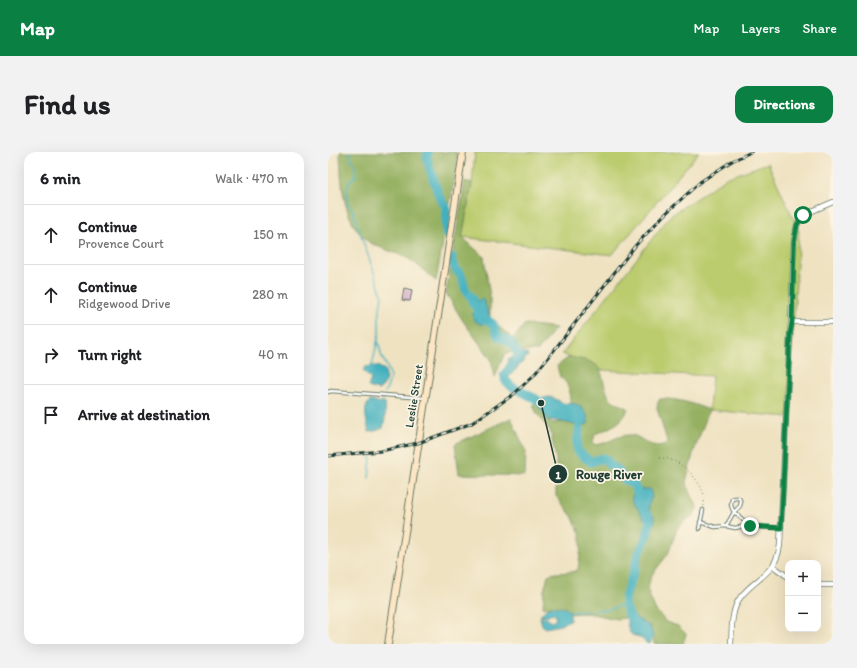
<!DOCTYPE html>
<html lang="en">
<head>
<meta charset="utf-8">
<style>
	:root { --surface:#fff; --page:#f2f2f2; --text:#202124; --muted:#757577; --line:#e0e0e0; --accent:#0b8043 }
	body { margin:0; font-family:Itim,sans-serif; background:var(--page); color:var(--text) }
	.controls { position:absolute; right:12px; bottom:12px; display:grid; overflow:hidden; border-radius:8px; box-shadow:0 4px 16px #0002 }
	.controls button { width:36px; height:36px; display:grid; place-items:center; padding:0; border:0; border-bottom:1px solid var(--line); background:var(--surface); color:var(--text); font:20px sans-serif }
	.stop { position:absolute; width:12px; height:12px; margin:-9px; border:3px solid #0b8043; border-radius:50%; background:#fff }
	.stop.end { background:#0b8043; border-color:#fff; box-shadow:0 1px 4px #0008 }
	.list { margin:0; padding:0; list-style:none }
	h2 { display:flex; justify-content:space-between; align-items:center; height:52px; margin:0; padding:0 16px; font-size:17px }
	h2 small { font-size:13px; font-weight:400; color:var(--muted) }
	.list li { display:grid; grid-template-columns:26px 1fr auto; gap:12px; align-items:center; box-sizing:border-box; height:60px; padding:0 16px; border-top:1px solid var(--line) }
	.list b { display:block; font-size:15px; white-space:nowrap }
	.list p { margin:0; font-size:13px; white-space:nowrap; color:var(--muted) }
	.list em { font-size:13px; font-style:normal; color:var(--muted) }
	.icon { flex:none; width:22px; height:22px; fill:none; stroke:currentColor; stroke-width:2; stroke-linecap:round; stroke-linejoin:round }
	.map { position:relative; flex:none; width:505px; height:492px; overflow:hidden; border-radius:12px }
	header { display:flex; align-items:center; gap:24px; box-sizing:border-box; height:56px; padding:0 20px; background:var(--accent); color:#fff }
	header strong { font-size:19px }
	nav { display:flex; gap:22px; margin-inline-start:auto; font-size:14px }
	.intro { display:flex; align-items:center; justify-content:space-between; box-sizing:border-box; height:96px; padding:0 24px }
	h1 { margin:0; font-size:28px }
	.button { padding:10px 18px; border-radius:12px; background:var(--accent); color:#fff; font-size:14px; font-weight:700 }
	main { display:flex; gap:24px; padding:0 24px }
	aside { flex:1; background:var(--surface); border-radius:12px; box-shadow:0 4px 16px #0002 }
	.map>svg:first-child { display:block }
	.green { fill:#bbcc6e; stroke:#6d8451 }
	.forest { fill:#94b061; stroke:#5a764a }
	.water { fill:#43b1bf; stroke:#31777a }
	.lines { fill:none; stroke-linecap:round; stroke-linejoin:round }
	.stream { stroke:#43b1bf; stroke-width:1.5 }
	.river { stroke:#43b1bf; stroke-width:9 }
	.building { fill:#cb9ac8 }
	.lane-casing { stroke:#687765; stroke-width:4.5 }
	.street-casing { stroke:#687765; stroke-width:6 }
	.secondary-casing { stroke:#687765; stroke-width:8 }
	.path { stroke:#687765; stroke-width:1; stroke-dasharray:1 3; stroke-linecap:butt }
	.lane { stroke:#fff; stroke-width:2.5 }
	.street { stroke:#fff; stroke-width:4.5 }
	.secondary { stroke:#fce6c4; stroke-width:6 }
	.rail-casing { stroke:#1f3d34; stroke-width:3 }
	.rail { stroke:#fcf5e5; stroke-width:1.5; stroke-dasharray:4.5; stroke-linecap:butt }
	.route { stroke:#0b8043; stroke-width:5 }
	.labels { text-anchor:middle; stroke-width:3.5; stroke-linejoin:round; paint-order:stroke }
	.street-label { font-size:12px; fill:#1f3d34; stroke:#fcf5e5 }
	.leader { fill:none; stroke:#1f3d34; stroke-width:1.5 }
	.callout-dot { fill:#1f3d34; stroke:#fcf5e5; stroke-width:1.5 }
	.mark-label { font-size:12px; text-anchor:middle; font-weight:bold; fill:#fff }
	.callout-label { font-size:13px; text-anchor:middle; font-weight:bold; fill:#1f3d34; stroke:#fcf5e5; stroke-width:3.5; stroke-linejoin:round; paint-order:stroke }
</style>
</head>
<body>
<header>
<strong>Map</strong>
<nav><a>Map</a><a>Layers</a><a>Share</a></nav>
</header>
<div class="intro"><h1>Find us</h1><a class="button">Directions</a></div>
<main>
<aside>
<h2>6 min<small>Walk · 470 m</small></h2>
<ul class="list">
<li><svg class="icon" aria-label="ahead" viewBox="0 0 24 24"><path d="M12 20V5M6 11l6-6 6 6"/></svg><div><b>Continue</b><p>Provence Court</p></div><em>150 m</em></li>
<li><svg class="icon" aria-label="ahead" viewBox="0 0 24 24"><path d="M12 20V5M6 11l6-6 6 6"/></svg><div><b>Continue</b><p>Ridgewood Drive</p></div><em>280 m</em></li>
<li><svg class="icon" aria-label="right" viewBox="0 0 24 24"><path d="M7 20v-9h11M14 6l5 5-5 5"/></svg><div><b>Turn right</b></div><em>40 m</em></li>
<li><svg class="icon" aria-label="arrive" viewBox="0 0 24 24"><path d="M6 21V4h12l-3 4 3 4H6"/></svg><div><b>Arrive at destination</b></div></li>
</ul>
</aside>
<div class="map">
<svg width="505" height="492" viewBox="0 0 505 492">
	<rect width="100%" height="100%" fill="#fcf5e5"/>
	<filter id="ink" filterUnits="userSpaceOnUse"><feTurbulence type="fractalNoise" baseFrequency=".025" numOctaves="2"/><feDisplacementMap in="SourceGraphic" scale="8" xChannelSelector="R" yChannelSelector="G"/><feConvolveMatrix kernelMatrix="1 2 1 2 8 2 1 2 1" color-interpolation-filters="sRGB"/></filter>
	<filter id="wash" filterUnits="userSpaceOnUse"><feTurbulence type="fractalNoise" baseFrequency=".012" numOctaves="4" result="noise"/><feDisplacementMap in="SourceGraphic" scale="16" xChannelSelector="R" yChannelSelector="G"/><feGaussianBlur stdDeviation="0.9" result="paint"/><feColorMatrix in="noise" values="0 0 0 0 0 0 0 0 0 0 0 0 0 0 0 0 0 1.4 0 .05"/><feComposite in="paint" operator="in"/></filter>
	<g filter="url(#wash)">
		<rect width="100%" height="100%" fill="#efe2c1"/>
		<g class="green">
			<polygon points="147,0 371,0 284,103 134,85 144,31"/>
			<path d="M 440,11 L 471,79 L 460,265 L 381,258 L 384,224 L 272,218 C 264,206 246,208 234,202 L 342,64 L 398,26 Z"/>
		</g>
		<g class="forest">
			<path d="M 12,0 L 129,0 L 129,12 L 108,129 C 99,122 90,112 79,106 C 69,101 44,94 37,87 C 14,66 13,29 12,0 Z"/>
			<polygon points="137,29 144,31 134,85 156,105 162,145 162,167 185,187 197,172 228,176 210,199 186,199 176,203 167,225 163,207 135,169 118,141"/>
			<path d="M 241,205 C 250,207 261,208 268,213 C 275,217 276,237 281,245 C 285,250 293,253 300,256 C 296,272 280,276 267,282 L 265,290 L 267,293 C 280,292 289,283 301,283 C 315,283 319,299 340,292 L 329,256 L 330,250 L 332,247 C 349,246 366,252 381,258 L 365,302 L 358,330 L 369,355 L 366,363 L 357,369 L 349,377 L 340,402 L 323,424 L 320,436 L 322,445 L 327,457 L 338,470 L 350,474 L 358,482 L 355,492 L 326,492 L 322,473 L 313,473 L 305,465 L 289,467 L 259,461 L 240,462 L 241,458 L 223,454 L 215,456 L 216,438 L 220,423 C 230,419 241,422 250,418 L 253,395 L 252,381 L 244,364 L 228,344 L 228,307 L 222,278 L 209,262 L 205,253 L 209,248 C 214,256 216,265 223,271 L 242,270 C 243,254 246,234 232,225 L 229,214 Z"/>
			<polygon points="183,266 198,300 197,324 131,322 127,292"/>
		</g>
		<g class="water">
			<polygon points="154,147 156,149 161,163 159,168 153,173 146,168 144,162 147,160 145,152 151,148"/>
			<polygon points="191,200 199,202 200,204 180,226 175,228 172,223 179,213 180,207 182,207"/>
			<path d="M 44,214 L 49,214 L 57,218 C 59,226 58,234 50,238 L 40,235 L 43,227 L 35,219 L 37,215 Z"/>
			<path d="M 220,245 C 228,246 228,248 235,251 C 239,252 243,251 247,252 C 255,254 262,265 260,272 L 253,274 L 230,269 L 220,268 L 208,251 L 213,247 Z"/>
			<path d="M 42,249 L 57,251 C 58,256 57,271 55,276 L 52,276 L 51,278 L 41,280 C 39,270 34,256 42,249 Z"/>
			<path d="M 322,337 L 324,345 C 314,365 331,359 326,372 L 321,374 L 304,348 L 304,344 L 308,338 Z"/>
			<polygon points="224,454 238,456 242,460 242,469 239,469 233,473 217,476 214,473 212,465 218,466 224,470 226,469 228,466 227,462 224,461 218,464 212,463 219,456"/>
			<polygon points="304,463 322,475 325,484 322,492 318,491 312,485 304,483 302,481 299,472 299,467"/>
		</g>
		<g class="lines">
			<g class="stream">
				<path d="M 22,0 C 21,8 29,13 28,22 C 28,26 24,26 22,29 C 18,35 19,45 20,52 C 26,57 26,62 28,69 L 54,143 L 51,165 L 51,182 L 44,214"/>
				<path d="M 50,189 C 52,195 52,202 55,207 C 63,222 65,224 57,240"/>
				<polyline points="54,249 57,244"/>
				<polyline points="41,326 43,305"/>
				<polyline points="242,460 278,458 298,452"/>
			</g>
			<g class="river">
				<polyline points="100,0 99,5 101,14 111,44 119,57 118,82"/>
				<path d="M 124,105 L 123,108 L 128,118 L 133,123 L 138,139 L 144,146 L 145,152 L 159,168 L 165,172 L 170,184 L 175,187 L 183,190 C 185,196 189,199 191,205 L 177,222 L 177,228 L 183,234 L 208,247 L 210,249 L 220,253"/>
				<path d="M 248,265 L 252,266 C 253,274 247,296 250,299 C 253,303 259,307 263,310 L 274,306 L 279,308 L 280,312 L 289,317 L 297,328 L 306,333 L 312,348"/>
				<path d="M 306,474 C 303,467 298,458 297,451 C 297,439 303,429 306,419 C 308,413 308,406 311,401 C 316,391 325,374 320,363"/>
			</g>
		</g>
		<g id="blocks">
			<polygon class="building" points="76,136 84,138 82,149 74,148"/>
		</g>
	</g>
	<g filter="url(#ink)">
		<use href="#blocks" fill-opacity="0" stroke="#687765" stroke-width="1"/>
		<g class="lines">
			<g class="lane-casing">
				<g id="lane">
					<polyline points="0,240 3,239 97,246"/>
					<path d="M 407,346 L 411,346 L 413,350 L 412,354 L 406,360 C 403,355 402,352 404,347 Z"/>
					<polyline points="372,370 387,375 398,374 407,376 417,374 452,376"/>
					<polyline points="398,374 406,360 422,374"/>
					<polyline points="371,377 375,358"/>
				</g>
			</g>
			<g class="street-casing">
				<g id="street">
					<polyline points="463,170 505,170"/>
					<polyline points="445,414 460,425"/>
					<polyline points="490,433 505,433"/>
					<path d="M 403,492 C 404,478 403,462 410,449 C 418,434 436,427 445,413 C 449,407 451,400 452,393 L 462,182 L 463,170 L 466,89 L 469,73 L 475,63 L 505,50"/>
				</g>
			</g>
			<g class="secondary-casing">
				<polyline id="secondary" points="60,492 135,0"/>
			</g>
			<path class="path" d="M 331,306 C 350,305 368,323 375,340 C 377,344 376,351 376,355"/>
			<use href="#lane" class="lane"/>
			<use href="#street" class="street"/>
			<use href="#secondary" class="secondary"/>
			<g class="rail-casing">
				<polyline id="rail" points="0,304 53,299 90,291 144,271 186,242 205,224 220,206 307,94 335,64 372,30 404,9 423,0"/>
			</g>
			<use href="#rail" class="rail"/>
		</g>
	</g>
	<g class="lines" filter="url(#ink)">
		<polyline class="route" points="422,374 453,376 462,182 464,170 466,90 469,73 475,63"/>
	</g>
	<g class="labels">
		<g class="street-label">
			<text transform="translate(86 244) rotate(-81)" y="4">Leslie Street</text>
		</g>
	</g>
	<path class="leader" d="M213 251L230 322"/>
	<g class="callout-dot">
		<circle cx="213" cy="251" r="4"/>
		<circle cx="230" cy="322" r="10"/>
	</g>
	<g class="mark-label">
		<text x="230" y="327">1</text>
	</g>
	<g class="callout-label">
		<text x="281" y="327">Rouge River</text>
	</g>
</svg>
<div class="controls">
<button>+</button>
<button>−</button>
</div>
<div class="stop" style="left:475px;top:63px"></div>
<div class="stop end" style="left:422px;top:374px"></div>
</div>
</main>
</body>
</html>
